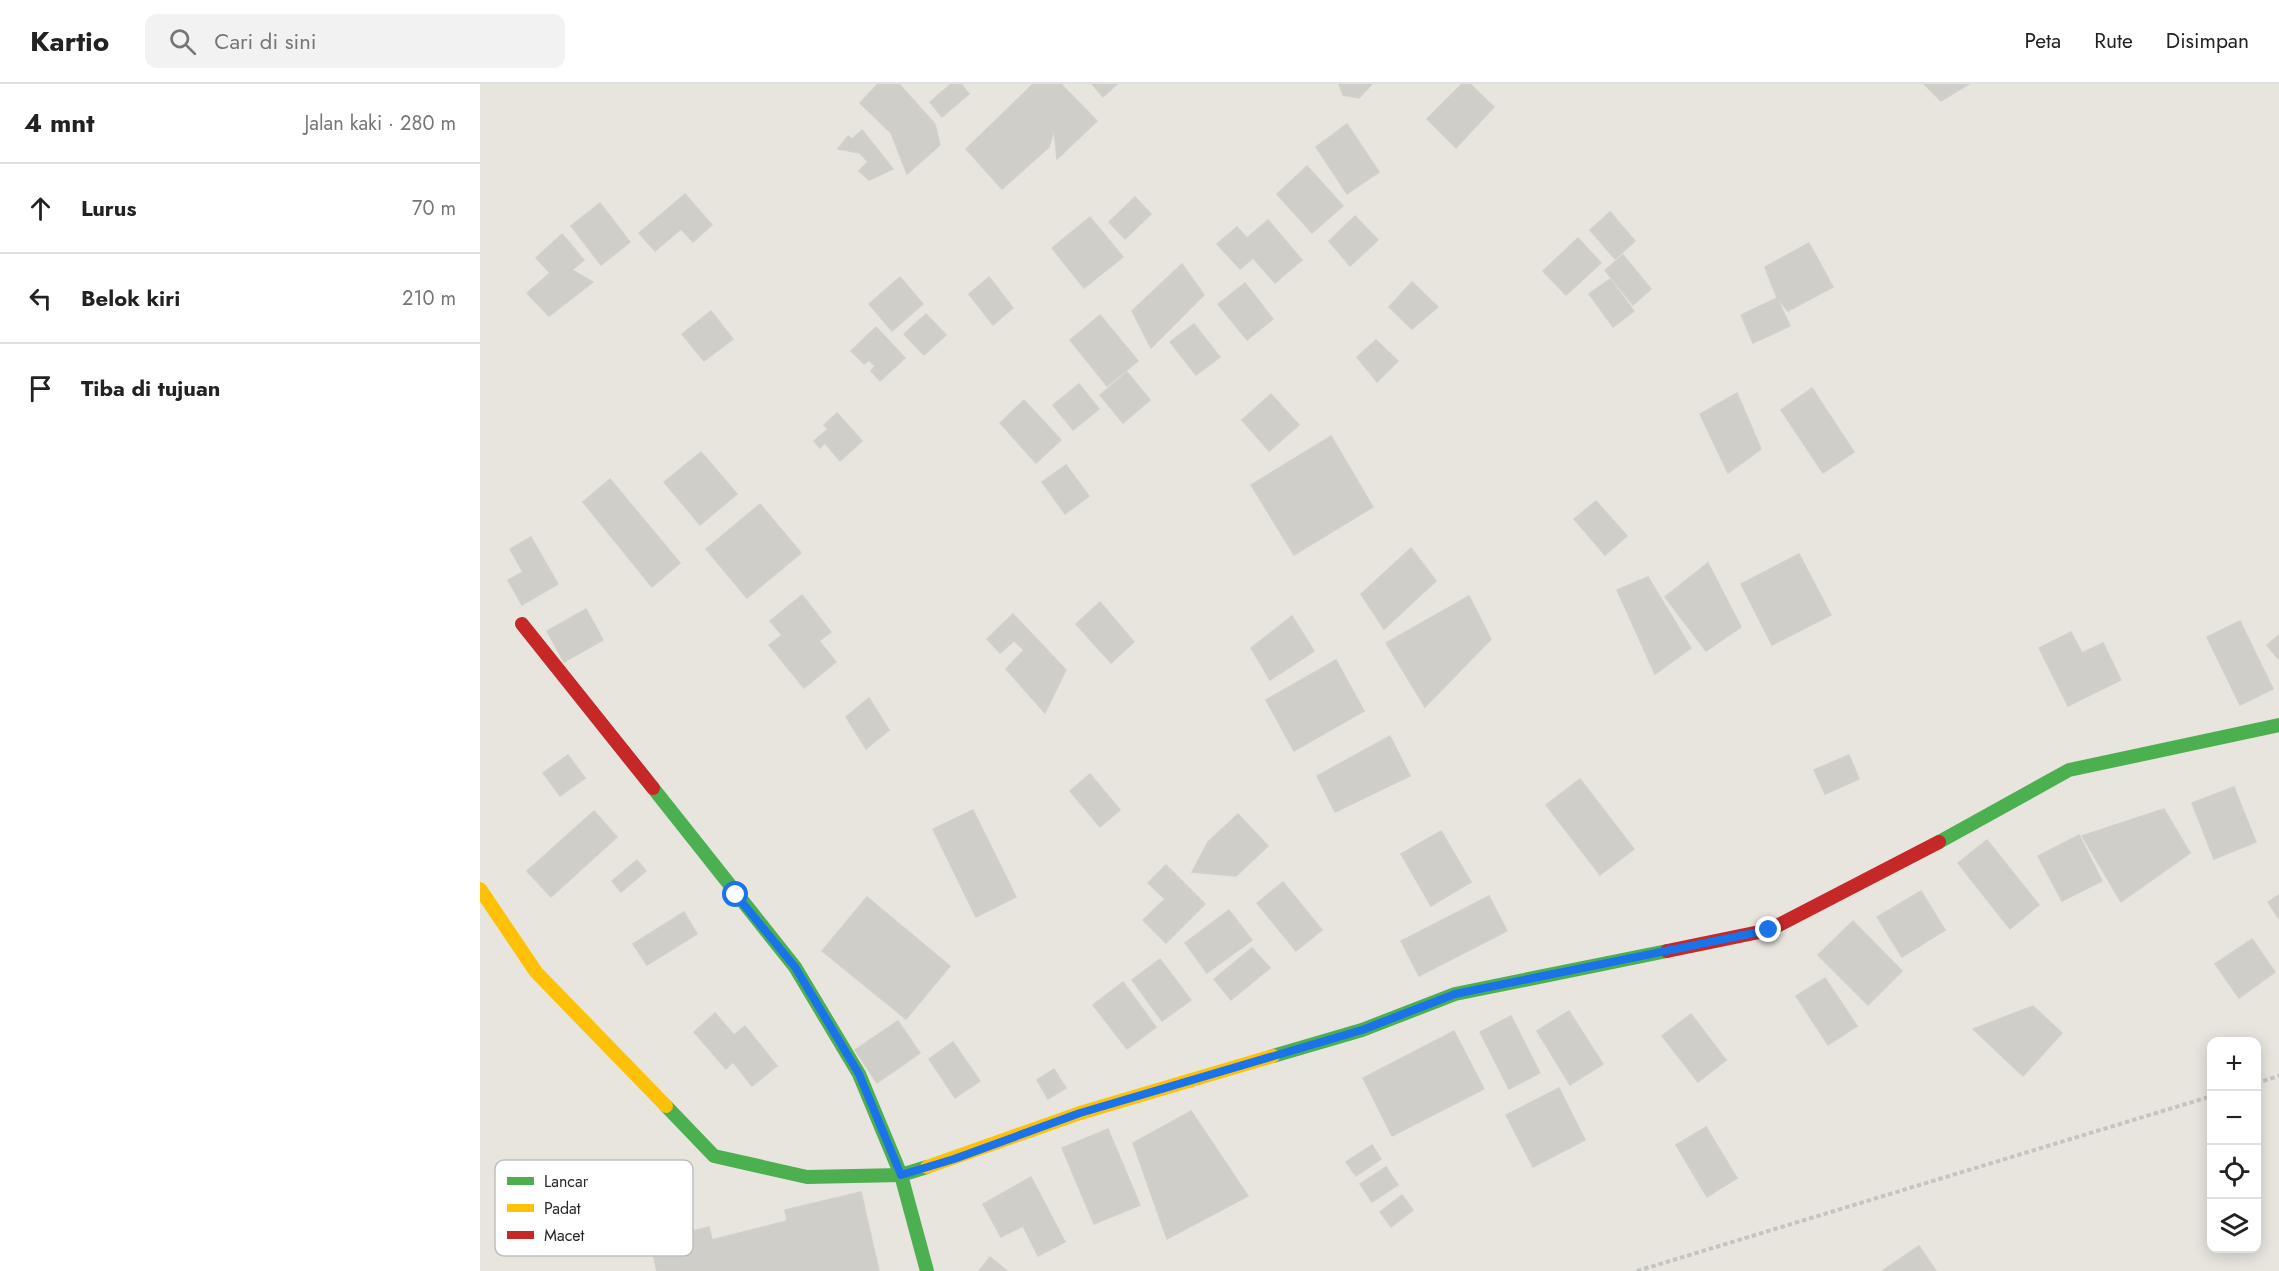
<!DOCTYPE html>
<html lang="id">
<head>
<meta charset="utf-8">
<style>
	:root { --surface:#fff; --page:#f2f2f2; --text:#222; --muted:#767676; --line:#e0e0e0 }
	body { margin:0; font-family:Jost,sans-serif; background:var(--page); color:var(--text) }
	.controls { position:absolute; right:18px; bottom:18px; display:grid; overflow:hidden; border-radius:12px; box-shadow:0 3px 15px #0003 }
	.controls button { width:54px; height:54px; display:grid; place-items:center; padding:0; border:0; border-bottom:2px solid var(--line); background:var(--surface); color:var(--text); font:30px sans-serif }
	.stop { position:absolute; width:18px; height:18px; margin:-14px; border:4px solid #1a73e8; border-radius:50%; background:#fff }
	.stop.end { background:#1a73e8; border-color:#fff; box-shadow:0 2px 6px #0008 }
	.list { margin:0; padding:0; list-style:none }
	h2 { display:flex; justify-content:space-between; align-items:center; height:78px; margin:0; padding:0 24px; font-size:26px }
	h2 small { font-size:20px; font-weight:400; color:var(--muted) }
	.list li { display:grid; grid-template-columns:39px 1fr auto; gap:18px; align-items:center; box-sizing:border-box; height:90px; padding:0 24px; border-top:2px solid var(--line) }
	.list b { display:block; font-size:22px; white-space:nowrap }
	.list em { font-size:20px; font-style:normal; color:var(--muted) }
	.icon { flex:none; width:33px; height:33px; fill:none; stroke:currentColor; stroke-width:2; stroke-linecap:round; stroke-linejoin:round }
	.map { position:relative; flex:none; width:1799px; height:1187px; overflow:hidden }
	header { display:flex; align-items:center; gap:36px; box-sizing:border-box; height:84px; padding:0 30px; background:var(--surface); border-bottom:2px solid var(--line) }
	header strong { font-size:28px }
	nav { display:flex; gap:33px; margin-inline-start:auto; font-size:21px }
	.search { width:420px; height:54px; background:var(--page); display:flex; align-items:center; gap:15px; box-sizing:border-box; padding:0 21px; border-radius:12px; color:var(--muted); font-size:22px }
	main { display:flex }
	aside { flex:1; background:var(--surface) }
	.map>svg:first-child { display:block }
	.building { fill:#d0cec8; stroke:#d2d0c9; stroke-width:1.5 }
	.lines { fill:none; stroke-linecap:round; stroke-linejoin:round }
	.path { stroke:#c5c4c3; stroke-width:4; stroke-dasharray:4.5 3; stroke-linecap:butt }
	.fast { stroke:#4caf50; stroke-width:14 }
	.slow { stroke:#ffc107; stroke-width:14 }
	.jam { stroke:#c62828; stroke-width:14 }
	.route { stroke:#1a73e8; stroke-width:8 }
	.key { fill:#fff; stroke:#bebebe; stroke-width:1.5 }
	.key-label { font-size:16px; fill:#282828 }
</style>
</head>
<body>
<header>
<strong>Kartio</strong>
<div class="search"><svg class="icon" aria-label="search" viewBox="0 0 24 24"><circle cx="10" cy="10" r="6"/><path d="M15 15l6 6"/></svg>Cari di sini</div>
<nav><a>Peta</a><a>Rute</a><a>Disimpan</a></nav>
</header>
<main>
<aside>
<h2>4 mnt<small>Jalan kaki · 280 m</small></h2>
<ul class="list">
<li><svg class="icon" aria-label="ahead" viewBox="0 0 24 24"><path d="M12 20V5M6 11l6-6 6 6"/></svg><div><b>Lurus</b></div><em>70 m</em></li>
<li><svg class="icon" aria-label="left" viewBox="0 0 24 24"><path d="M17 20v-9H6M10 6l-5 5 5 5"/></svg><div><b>Belok kiri</b></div><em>210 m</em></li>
<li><svg class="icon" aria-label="arrive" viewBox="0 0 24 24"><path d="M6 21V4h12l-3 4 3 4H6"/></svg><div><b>Tiba di tujuan</b></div></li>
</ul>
</aside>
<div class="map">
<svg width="1799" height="1187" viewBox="0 0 1799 1187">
	<rect width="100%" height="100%" fill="#e7e5dd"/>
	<g class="building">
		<polygon points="398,0 420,1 455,40 460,61 427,90 411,49 380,19"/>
		<polygon points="471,0 481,0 489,10 462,33 450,18"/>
		<polygon points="553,0 581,0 617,37 577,75 574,46 541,12"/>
		<polygon points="612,0 637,0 623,13"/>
		<polygon points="859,0 892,0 879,14 863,11"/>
		<polygon points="982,0 990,0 1014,23 999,39 970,12"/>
		<polygon points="1444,0 1489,0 1461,17"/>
		<polygon points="541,12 574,46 569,63 522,105 486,65"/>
		<polygon points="970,12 999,39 976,64 947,35"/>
		<polygon points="867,40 899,88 867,110 836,63"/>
		<polygon points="382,46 413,85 389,96 379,87 388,78 380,69 358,65 368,52 372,55"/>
		<polygon points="827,82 863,122 832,149 797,110"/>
		<polygon points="205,110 232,141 213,158 201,145 175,167 159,149"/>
		<polygon points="655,113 671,130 645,155 629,138"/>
		<polygon points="120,119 150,158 121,181 91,142"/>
		<polygon points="1130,128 1155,157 1135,175 1110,146"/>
		<polygon points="875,132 898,156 870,182 849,157"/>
		<polygon points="610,133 643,173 604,204 572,164"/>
		<polygon points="788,136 822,176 795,199 773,174 760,185 737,160 757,143 767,154"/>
		<polygon points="82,150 104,176 92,186 113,198 69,232 47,209 70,189 56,174"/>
		<polygon points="1098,154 1121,179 1086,211 1063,187"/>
		<polygon points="1329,159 1353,203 1308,227 1297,214 1285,183"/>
		<polygon points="1143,171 1171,205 1153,221 1125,186"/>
		<polygon points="702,180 724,211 671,264 652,227"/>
		<polygon points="420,193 443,220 412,247 389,220"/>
		<polygon points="509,193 533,224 513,241 489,210"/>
		<polygon points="1130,195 1154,227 1133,243 1109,210"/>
		<polygon points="932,198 958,223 932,245 909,223"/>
		<polygon points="765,199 793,235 767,256 738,220"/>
		<polygon points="1297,214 1310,242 1273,259 1261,231"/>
		<polygon points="231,227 253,255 224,277 202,250"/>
		<polygon points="446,230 466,251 444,271 424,250"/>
		<polygon points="620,231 658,277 627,302 590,256"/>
		<polygon points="714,240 740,273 716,291 690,258"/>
		<polygon points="396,243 425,274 400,297 391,287 395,282 389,276 384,280 371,267"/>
		<polygon points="896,256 918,277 897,298 877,273"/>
		<polygon points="647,288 670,316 643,339 620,311"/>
		<polygon points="599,300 619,325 593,346 573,321"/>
		<polygon points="1332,304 1374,368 1343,389 1301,326"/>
		<polygon points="1257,309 1281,365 1248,389 1220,330"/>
		<polygon points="791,310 819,341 789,367 762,336"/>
		<polygon points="544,316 581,356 556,379 520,339"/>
		<polygon points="357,329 382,357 360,377 345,359 340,364 334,357 348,345 344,341"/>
		<polygon points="851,352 893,423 814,471 771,401"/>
		<polygon points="221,368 257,410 220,441 184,398"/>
		<polygon points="586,381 609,412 585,430 562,398"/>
		<polygon points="130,395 200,479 172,503 103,418"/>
		<polygon points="1116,417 1147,452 1125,471 1094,435"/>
		<polygon points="280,420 321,469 267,514 226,465"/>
		<polygon points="51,453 78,500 42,521 28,496 43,488 30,465"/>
		<polygon points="931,464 956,497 904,545 881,510"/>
		<polygon points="1319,470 1351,531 1292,561 1261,500"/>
		<polygon points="1228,479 1261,543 1226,567 1185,513"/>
		<polygon points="1168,493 1211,564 1175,590 1137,506"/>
		<polygon points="322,511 351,548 339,557 356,578 324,604 289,561 302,551 290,537"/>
		<polygon points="989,512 1011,555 945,623 906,559"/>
		<polygon points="620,518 654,558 631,579 596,540"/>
		<polygon points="106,525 123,556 84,578 67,547"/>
		<polygon points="533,530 586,586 565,629 526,585 544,566 534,557 520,569 507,555"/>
		<polygon points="812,532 834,567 790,596 771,564"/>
		<polygon points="1760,537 1793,605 1760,621 1727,553"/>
		<polygon points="1591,548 1602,569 1623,559 1641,596 1588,622 1559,564"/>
		<polygon points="1799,551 1799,576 1787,561"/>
		<polygon points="856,576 884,627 814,667 786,616"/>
		<polygon points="389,614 409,646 386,665 366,633"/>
		<polygon points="910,652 930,692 855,728 837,692"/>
		<polygon points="88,671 105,694 80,712 63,689"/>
		<polygon points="1369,671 1379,695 1345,710 1334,686"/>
		<polygon points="610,690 640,726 620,743 590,707"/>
		<polygon points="1100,695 1154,765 1120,791 1066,721"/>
		<polygon points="1754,703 1776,758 1734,775 1712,719"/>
		<polygon points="1684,725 1710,769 1641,818 1602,752"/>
		<polygon points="493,726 536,813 496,833 453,745"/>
		<polygon points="114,727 137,753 71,813 47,787"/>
		<polygon points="758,730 788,762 756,792 712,788 728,758"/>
		<polygon points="961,747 991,798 951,822 921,770"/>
		<polygon points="1599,751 1622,797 1582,817 1558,772"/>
		<polygon points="1507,756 1559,821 1530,845 1478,779"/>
		<polygon points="157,776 166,787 141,808 132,797"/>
		<polygon points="686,781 725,820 686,859 663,836 685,815 668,799"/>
		<polygon points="803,798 842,846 816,867 777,819"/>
		<polygon points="1441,807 1465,846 1422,873 1397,833"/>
		<polygon points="1799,811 1799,835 1788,818"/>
		<polygon points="1009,812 1027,847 939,892 921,857"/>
		<polygon points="387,813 470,882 426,935 342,867"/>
		<polygon points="749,826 772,856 727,889 705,859"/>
		<polygon points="204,828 217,850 167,881 153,860"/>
		<polygon points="1373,837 1422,887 1388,921 1338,871"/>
		<polygon points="1772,855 1795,888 1759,914 1735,880"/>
		<polygon points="772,864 790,884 751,916 734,895"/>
		<polygon points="680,875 711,916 682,937 652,896"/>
		<polygon points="1345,894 1377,942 1348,961 1316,912"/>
		<polygon points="643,898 676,943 647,965 613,921"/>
		<polygon points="1553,922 1582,949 1543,992 1493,945"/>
		<polygon points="1089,927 1123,980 1090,1001 1057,947"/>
		<polygon points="235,929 254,951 265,942 297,982 272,1002 253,978 246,985 214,948"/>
		<polygon points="1211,930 1246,976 1218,998 1182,952"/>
		<polygon points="1031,932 1060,989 1029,1005 1000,948"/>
		<polygon points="418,937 440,969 397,999 375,966"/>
		<polygon points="974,947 1004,1005 912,1052 883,994"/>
		<polygon points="473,958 500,997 475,1014 449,975"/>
		<polygon points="574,985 586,1004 568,1015 557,996"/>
		<polygon points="1079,1004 1105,1056 1053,1083 1026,1031"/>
		<polygon points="711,1027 768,1112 687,1155 653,1059"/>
		<polygon points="1226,1043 1257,1094 1227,1113 1196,1061"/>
		<polygon points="628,1045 660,1121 614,1140 582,1064"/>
		<polygon points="892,1061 901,1075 876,1092 866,1078"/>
		<polygon points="906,1083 918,1101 892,1118 880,1100"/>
		<polygon points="551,1093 585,1158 558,1172 543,1142 521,1153 503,1120"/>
		<polygon points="381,1108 399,1187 177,1187 165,1136 208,1125 213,1147 229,1143 232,1156 307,1137 305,1126"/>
		<polygon points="922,1111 933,1126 911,1143 900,1128"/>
		<polygon points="1439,1162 1456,1187 1402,1187"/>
		<polygon points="510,1173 527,1187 499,1187"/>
	</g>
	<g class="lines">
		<g class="path">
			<polyline points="1776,999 1799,992"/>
			<polyline points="1157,1187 1732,1012"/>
		</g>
		<g class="fast">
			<polyline points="173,704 315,883 379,990 421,1091 447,1187"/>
			<polyline points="1459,758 1589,686 1799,641"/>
			<polyline points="793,972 882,946 975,910 1187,867"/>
			<polyline points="186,1022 234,1072 327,1093 421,1091 447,1083"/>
		</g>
		<g class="slow">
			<polyline points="0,805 56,888 186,1022"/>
			<polyline points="447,1083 600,1029 793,972"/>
		</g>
		<g class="jam">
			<polyline points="42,540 173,704"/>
			<polyline points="1187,867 1289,846 1459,758"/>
		</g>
	</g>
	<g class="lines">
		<polyline class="route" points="256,811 315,883 379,990 421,1091 474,1075 600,1029 882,946 975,910 1289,846"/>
	</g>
	<rect x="15" y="1076" width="198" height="96" rx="9" class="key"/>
	<rect x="27" y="1093" width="27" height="8" fill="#4caf50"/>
	<rect x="27" y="1120" width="27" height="8" fill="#ffc107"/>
	<rect x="27" y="1147" width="27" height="8" fill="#c62828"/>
	<g class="key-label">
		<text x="64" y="1103">Lancar</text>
		<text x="64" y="1130">Padat</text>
		<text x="64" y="1157">Macet</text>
	</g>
</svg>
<div class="controls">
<button>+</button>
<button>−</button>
<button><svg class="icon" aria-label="locate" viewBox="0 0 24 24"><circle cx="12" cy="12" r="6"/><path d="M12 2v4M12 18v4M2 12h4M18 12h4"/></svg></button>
<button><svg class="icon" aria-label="layers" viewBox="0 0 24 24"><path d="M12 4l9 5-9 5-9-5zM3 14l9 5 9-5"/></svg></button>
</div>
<div class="stop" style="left:256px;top:811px"></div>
<div class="stop end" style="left:1289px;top:846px"></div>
</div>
</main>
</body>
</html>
